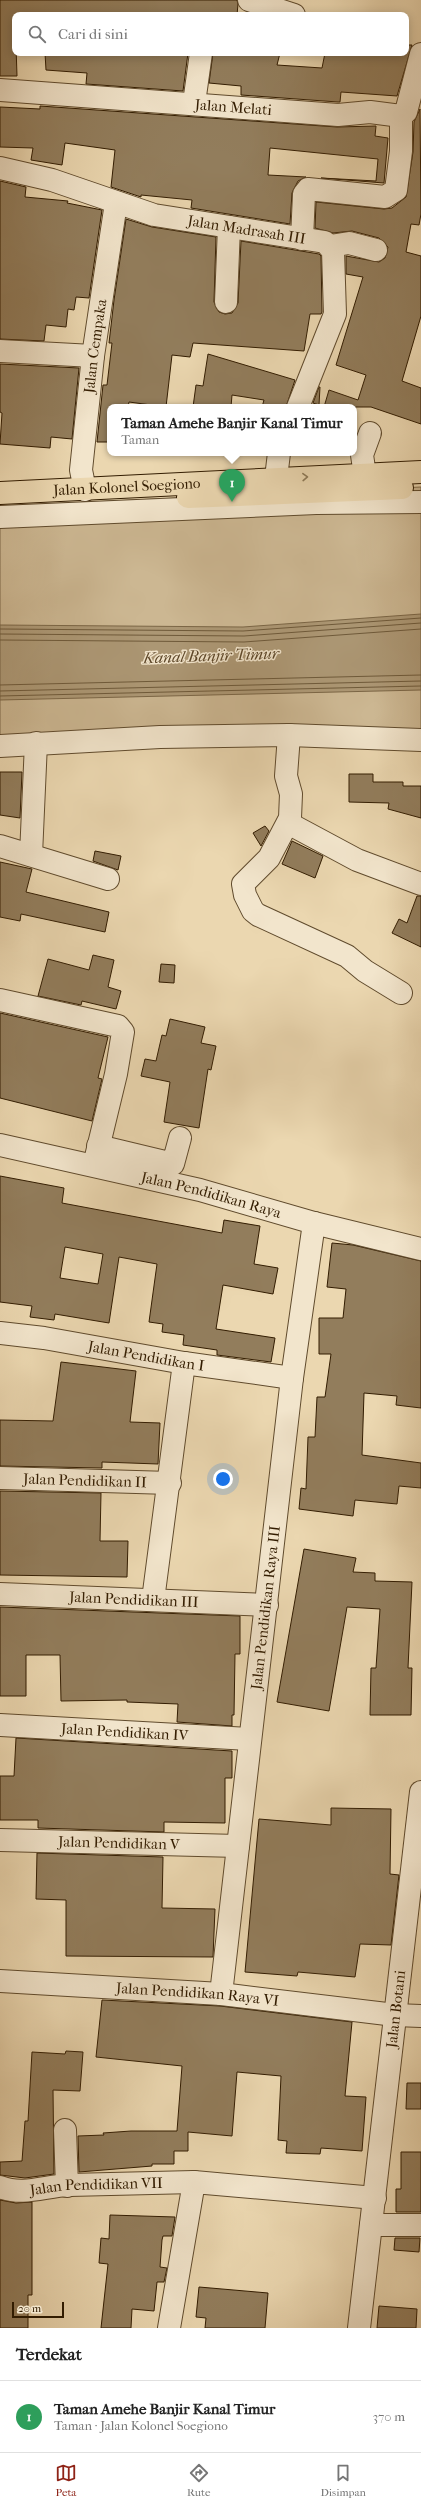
<!DOCTYPE html>
<html lang="id">
<head>
<meta charset="utf-8">
<style>
	:root { --surface:#fff; --page:#f6f6f6; --text:#222; --muted:#767676; --line:#e0e0e0; --accent:#8f2418 }
	body { margin:0; font-family:"IM FELL French Canon",serif; background:var(--page); color:var(--text) }
	.scale { position:absolute; left:12px; bottom:10px; width:52px; box-sizing:border-box; padding-left:4px; border:2px solid #321c01; border-top:0; font-size:11px; line-height:14px; white-space:nowrap; color:#321c01; -webkit-text-stroke:3px #f2e5cc; paint-order:stroke }
	.you { position:absolute; left:223px; top:1479px; width:14px; height:14px; margin:-10px; border:3px solid #fff; border-radius:50%; background:#1a73e8; box-shadow:0 0 0 6px #1a73e833 }
	.badge { display:grid; place-items:center; width:26px; height:26px; border-radius:50%; background:var(--accent); color:#fff; font-size:13px; font-weight:700 }
	.pin { position:absolute; translate:-50% -33px; filter:drop-shadow(0 1px 2px #0008) }
	.pin::after { content:''; position:absolute; top:21px; width:14px; height:12px; background:inherit; clip-path:polygon(0 0,100% 0,50% 100%) }
	.popup { position:absolute; left:107px; top:404px; width:250px; height:52px; box-sizing:border-box; display:grid; place-content:center; border-radius:8px; background:var(--surface); filter:drop-shadow(0 1px 3px #0005); font-size:13px; white-space:nowrap; color:var(--muted) }
	.popup b { font-size:15px; color:var(--text) }
	.popup::after { content:''; position:absolute; left:50%; top:100%; margin-left:-8px; border:8px solid transparent; border-top-color:var(--surface) }
	.list { margin:0; padding:0; list-style:none }
	h2 { display:flex; justify-content:space-between; align-items:center; height:52px; margin:0; padding:0 16px; font-size:17px }
	h2 small { font-size:13px; font-weight:400; color:var(--muted) }
	.list li { display:grid; grid-template-columns:26px 1fr auto; gap:12px; align-items:center; box-sizing:border-box; height:72px; padding:0 16px; border-top:1px solid var(--line) }
	.list b { display:block; font-size:15px; white-space:nowrap }
	.list p { margin:0; font-size:13px; white-space:nowrap; color:var(--muted) }
	.list em { font-size:13px; font-style:normal; color:var(--muted) }
	.icon { flex:none; width:22px; height:22px; fill:none; stroke:currentColor; stroke-width:2; stroke-linecap:round; stroke-linejoin:round }
	.map { position:relative; flex:none; width:421px; height:2328px; overflow:hidden }
	.search { position:absolute; background:var(--surface); box-shadow:0 2px 10px #0003; left:12px; right:12px; top:12px; height:44px; display:flex; align-items:center; gap:10px; box-sizing:border-box; padding:0 14px; border-radius:8px; color:var(--muted); font-size:15px }
	.sheet { height:124px; background:var(--surface) }
	nav { display:flex; justify-content:space-around; align-items:center; box-sizing:border-box; height:56px; border-top:1px solid var(--line); background:var(--surface); font-size:11px; color:var(--muted) }
	nav a { display:grid; justify-items:center; gap:2px }
	nav .on { color:var(--accent) }
	.map>svg:first-child { display:block }
	.green { fill:#ccb792; stroke:#7f6a4a }
	.water { fill:#ac9774; stroke:#7b6646 }
	.lines { fill:none; stroke-linecap:round; stroke-linejoin:round }
	.shore { stroke:#6f5a3a; stroke-width:1 }
	.building { fill:#927d5c; stroke:#321c01; fill-rule:evenodd }
	.minor-casing { stroke:#604b2d; stroke-width:24 }
	.major-casing { stroke:#321c01; stroke-width:24 }
	.minor { stroke:#f2e5cc; stroke-width:22 }
	.major { stroke:#ebd7b0; stroke-width:22 }
	.oneway { stroke:#8e7a58 }
	.labels { text-anchor:middle; stroke-width:3; stroke-linejoin:round; paint-order:stroke }
	.street-label { font-size:15px; fill:#321c01; stroke:#f2e5cc }
	.water-label { font-size:16px; font-style:italic; fill:#5d4729; stroke:#f2e5cc }
</style>
</head>
<body>
<div class="map">
<svg width="421" height="2328" viewBox="0 0 421 2328">
	<rect width="100%" height="100%" fill="#ebd7b0"/>
	<filter id="stains"><feTurbulence type="fractalNoise" baseFrequency=".005" numOctaves="4"/><feColorMatrix values="0 0 0 0 .2 0 0 0 0 .09 0 0 0 0 .02 0 0 0 .5 -.17"/></filter>
	<radialGradient id="worn" r=".72"><stop offset=".6" stop-color="#630" stop-opacity="0"/><stop offset="1" stop-color="#630" stop-opacity=".3"/></radialGradient>
	<polygon class="green" points="421,487 421,741 0,747 0,506"/>
	<polygon class="water" points="421,614 421,690 0,700 0,625 243,627"/>
	<g class="lines">
		<g class="shore">
			<polyline points="0,629 243,631 421,618"/>
			<polyline points="0,634 244,636 421,623"/>
			<polyline points="0,640 244,642 421,629"/>
			<polyline points="0,685 421,675"/>
			<polyline points="0,691 421,681"/>
			<polyline points="0,696 421,686"/>
		</g>
	</g>
	<g class="building">
		<polygon points="0,0 237,0 238,4 237,15 15,15 17,76 0,76"/>
		<polygon points="406,45 412,45 397,96 341,92 340,102 338,102 241,95 241,86 209,83 213,53 280,53 277,65 322,68 325,53 406,53"/>
		<polygon points="45,53 188,53 183,91 86,84 87,73 46,70"/>
		<polygon points="40,106 337,127 376,126 375,136 388,138 384,183 321,178 376,181 378,159 270,148 268,175 306,177 298,181 292,193 290,224 191,208 192,200 141,195 141,197 111,187 115,150 65,143 62,165 31,160 33,148 0,147 0,107 40,109"/>
		<polygon points="420,109 421,214 419,225 411,224 406,252 421,256 421,316 402,381 421,388 421,424 371,407 324,407 329,390 358,400 366,375 336,365 363,277 346,274 346,256 379,262 385,258 388,247 379,238 352,231 333,233 315,228 316,202 384,209 392,208 406,197 413,152 414,122"/>
		<polygon points="0,181 26,187 25,197 68,201 67,203 102,210 89,298 76,297 74,310 68,309 66,327 46,325 44,341 0,339"/>
		<polygon points="126,219 152,227 216,237 214,302 219,312 225,314 232,313 238,303 241,241 319,254 321,256 322,312 321,314 310,314 304,351 193,343 190,357 172,355 166,407 129,402 128,407 110,407 110,442 97,442 103,385 107,385 112,343 109,343 114,300"/>
		<polygon points="208,354 295,380 286,407 262,407 264,400 232,395 231,407 193,407 196,385 203,386"/>
		<polygon points="0,364 79,368 72,439 51,437 50,448 0,444 2,413 0,412"/>
		<polygon points="319,387 320,387 319,405 313,403"/>
		<polygon points="0,772 22,772 20,818 0,815"/>
		<polygon points="349,774 373,774 373,782 403,782 403,786 421,786 421,818 388,809 389,803 349,802"/>
		<polygon points="265,826 269,831 261,846 253,833"/>
		<polygon points="292,841 323,856 315,878 282,864"/>
		<polygon points="95,851 121,856 118,870 93,861"/>
		<polygon points="0,862 32,869 26,892 109,912 105,932 21,914 20,921 0,917"/>
		<polygon points="417,896 421,896 421,947 392,933 399,919 407,923"/>
		<polygon points="93,955 114,960 108,987 121,991 116,1009 82,1001 81,1005 38,996 48,959 89,970"/>
		<polygon points="161,964 175,965 174,983 159,982"/>
		<polygon points="0,1013 108,1037 98,1078 102,1079 92,1121 0,1098"/>
		<polygon points="170,1019 205,1027 201,1043 216,1046 211,1070 208,1069 199,1128 164,1122 170,1082 141,1076 145,1059 156,1061 162,1035 166,1036"/>
		<path d="M 0,1176 L 64,1188 L 62,1203 L 222,1233 L 224,1220 L 260,1226 L 254,1264 L 278,1268 L 273,1294 L 223,1285 L 216,1329 L 275,1338 L 271,1362 L 217,1355 L 217,1350 L 183,1345 L 184,1335 L 162,1332 L 163,1324 L 149,1322 L 157,1264 L 119,1257 L 109,1323 L 55,1314 L 54,1320 L 30,1317 L 32,1306 L 0,1302 ZM 65,1247 L 103,1254 L 98,1284 L 60,1278 Z"/>
		<polygon points="332,1243 353,1245 421,1261 421,1408 396,1405 397,1396 364,1393 362,1455 421,1463 421,1488 399,1486 397,1504 355,1500 353,1516 299,1509 301,1488 306,1489 308,1437 315,1437 317,1397 325,1397 331,1354 319,1354 319,1318 343,1318 346,1289 327,1287"/>
		<polygon points="61,1362 136,1371 130,1422 160,1423 158,1464 102,1462 102,1468 0,1466 0,1420 53,1421"/>
		<polygon points="0,1491 101,1493 100,1541 128,1541 127,1577 0,1575"/>
		<polygon points="304,1549 356,1558 353,1572 375,1573 375,1581 412,1582 408,1668 412,1668 411,1715 370,1715 371,1668 376,1668 380,1609 347,1607 329,1711 277,1702"/>
		<polygon points="0,1607 240,1616 240,1654 235,1654 234,1715 232,1715 232,1726 177,1722 178,1704 127,1702 127,1700 61,1701 60,1655 26,1655 26,1696 0,1696"/>
		<polygon points="16,1738 232,1751 232,1778 225,1778 225,1823 164,1822 164,1832 38,1828 38,1820 0,1820 0,1776 14,1776"/>
		<polygon points="331,1808 391,1809 390,1874 399,1875 391,1945 360,1944 355,1977 298,1972 297,1976 245,1972 259,1819 331,1825"/>
		<polygon points="37,1853 163,1857 162,1908 215,1909 213,1957 66,1956 66,1900 36,1899"/>
		<polygon points="102,2000 220,2006 352,2022 345,2096 366,2097 362,2151 321,2148 320,2154 286,2153 287,2141 278,2140 281,2076 237,2072 232,2136 188,2132 188,2151 174,2151 174,2164 152,2164 152,2166 79,2172 78,2136 104,2135 103,2133 131,2131 177,2131 182,2066 96,2057"/>
		<polygon points="66,2051 83,2052 80,2091 53,2090 54,2174 25,2178 0,2175 0,2162 22,2161 25,2121 28,2121 32,2052 65,2054"/>
		<polygon points="407,2083 421,2083 421,2109 406,2109"/>
		<polygon points="401,2152 421,2152 421,2212 396,2212 396,2189 401,2189"/>
		<polygon points="0,2200 16,2203 32,2202 32,2295 28,2295 28,2328 0,2328"/>
		<polygon points="110,2215 175,2217 172,2236 163,2236 162,2240 160,2267 167,2268 164,2282 157,2282 154,2311 132,2309 131,2328 101,2328 108,2264 99,2263 101,2238 109,2239"/>
		<polygon points="395,2238 420,2238 419,2252 394,2250"/>
		<polygon points="199,2287 268,2293 265,2328 205,2328 206,2318 196,2317"/>
		<polygon points="379,2306 417,2309 416,2328 377,2328"/>
	</g>
	<g class="lines">
		<g class="minor-casing">
			<g id="minor">
				<polyline points="249,0 294,15"/>
				<path id="s1" d="M 0,90 L 338,115 L 370,112 L 401,116 L 406,112 L 421,54"/>
				<polyline points="194,103 201,53"/>
				<path id="s2" d="M 0,168 L 52,180 L 154,215 L 325,242 L 333,251 L 335,314 L 298,407"/>
				<polyline points="302,239 304,194 308,189 385,197 396,190 401,151 401,116"/>
				<polyline points="330,246 349,243 376,250"/>
				<polyline points="226,302 229,227"/>
				<polyline points="0,351 93,356"/>
				<polyline points="365,475 362,455 370,433"/>
				<polyline points="276,478 279,453"/>
				<path id="s3" d="M 85,490 L 81,470 L 93,356 L 116,203"/>
				<polyline points="0,517 316,503 421,502"/>
				<polyline points="289,735 286,776 291,794 290,818 269,858 243,884 245,895 253,911 258,915 347,956 365,971 401,993"/>
				<polyline points="0,746 160,737 289,735 421,740"/>
				<polyline points="288,823 357,860 421,884"/>
				<polyline points="0,846 108,879"/>
				<polyline points="31,855 36,743"/>
				<polyline points="0,1000 118,1026 123,1032 116,1074 94,1165"/>
				<path id="s4" d="M 0,1145 L 200,1190 L 314,1223 L 421,1249"/>
				<polyline points="98,1146 173,1164 180,1138"/>
				<path id="s5" d="M 0,1333 L 44,1338 L 184,1363 L 292,1378"/>
				<path id="s6" d="M 0,1478 L 170,1483"/>
				<path id="s7" d="M 0,1594 L 267,1605"/>
				<polyline points="153,1600 184,1363"/>
				<path id="s8" d="M 0,1725 L 249,1739"/>
				<path id="s9" d="M 0,1840 L 238,1846"/>
				<path id="s10" d="M 0,1981 L 221,1994 L 395,2015 L 421,2016"/>
				<path id="s11" d="M 221,1994 L 292,1378 L 314,1223"/>
				<polyline points="65,2130 67,2186"/>
				<path id="s12" d="M 0,2187 C 23,2196 45,2186 69,2185 C 111,2184 152,2183 194,2182"/>
				<polyline points="371,2225 421,2225"/>
				<polyline points="169,2328 194,2182 375,2198"/>
				<path id="s13" d="M 359,2328 L 421,1792"/>
			</g>
		</g>
		<g class="major-casing">
			<g id="major">
				<path id="s14" d="M 0,493 L 421,472"/>
				<polyline points="188,497 402,488"/>
			</g>
		</g>
		<use href="#minor" class="minor"/>
		<use href="#major" class="major"/>
	</g>
	<defs><path id="oneway-chevron" d="M-2-3.5L2.5 0L-2 3.5" fill="none" stroke-width="1.6" stroke-linecap="round" stroke-linejoin="round"/></defs>
	<use class="oneway" href="#oneway-chevron" transform="translate(305 477) rotate(-2)"/>
	<g class="labels">
		<g class="street-label">
			<text dy="5" stroke="none"><textPath href="#s1" startOffset="234">Jalan Melati</textPath></text>
			<text dy="5" stroke="none"><textPath href="#s2" startOffset="255">Jalan Madrasah III</textPath></text>
			<text dy="5" stroke="none"><textPath href="#s3" startOffset="145">Jalan Cempaka</textPath></text>
			<text dy="5" stroke="none"><textPath href="#s14" startOffset="127">Jalan Kolonel Soegiono</textPath></text>
			<text dy="5" stroke="none"><textPath href="#s4" startOffset="217">Jalan Pendidikan Raya</textPath></text>
			<text dy="5" stroke="none"><textPath href="#s5" startOffset="148">Jalan Pendidikan I</textPath></text>
			<text dy="5" stroke="none"><textPath href="#s6" startOffset="85">Jalan Pendidikan II</textPath></text>
			<text dy="5" stroke="none"><textPath href="#s7" startOffset="134">Jalan Pendidikan III</textPath></text>
			<text dy="5" stroke="none"><textPath href="#s11" startOffset="389">Jalan Pendidikan Raya III</textPath></text>
			<text dy="5" stroke="none"><textPath href="#s8" startOffset="125">Jalan Pendidikan IV</textPath></text>
			<text dy="5" stroke="none"><textPath href="#s9" startOffset="119">Jalan Pendidikan V</textPath></text>
			<text dy="5" stroke="none"><textPath href="#s10" startOffset="198">Jalan Pendidikan Raya VI</textPath></text>
			<text dy="5" stroke="none"><textPath href="#s13" startOffset="321">Jalan Botani</textPath></text>
			<text dy="5" stroke="none"><textPath href="#s12" startOffset="97">Jalan Pendidikan VII</textPath></text>
		</g>
		<g class="water-label">
			<text transform="translate(211 655) rotate(-2)" y="6">Kanal Banjir Timur</text>
		</g>
	</g>
	<rect width="100%" height="100%" filter="url(#stains)"/>
	<rect width="100%" height="100%" fill="url(#worn)"/>
</svg>
<div class="scale">20 m</div>
<div class="you"></div>
<div class="pin badge" style="left:232px;top:502px;background:#2e9e5b">1</div>
<div class="popup"><b>Taman Amehe Banjir Kanal Timur</b>Taman</div>
<div class="search"><svg class="icon" aria-label="search" viewBox="0 0 24 24"><circle cx="10" cy="10" r="6"/><path d="M15 15l6 6"/></svg>Cari di sini</div>
</div>
<section class="sheet">
<h2>Terdekat<small></small></h2>
<ul class="list">
<li><span class="badge" style="background:#2e9e5b">1</span><div><b>Taman Amehe Banjir Kanal Timur</b><p>Taman · Jalan Kolonel Soegiono</p></div><em>370 m</em></li>
</ul>
</section>
<nav>
<a class="on"><svg class="icon" aria-label="map" viewBox="0 0 24 24"><path d="M3 6l6-2 6 2 6-2v14l-6 2-6-2-6 2zM9 4v14M15 6v14"/></svg>Peta</a>
<a><svg class="icon" aria-label="directions" viewBox="0 0 24 24"><path d="M12 3l9 9-9 9-9-9zM9 14v-3h6M13 9l2 2-2 2"/></svg>Rute</a>
<a><svg class="icon" aria-label="saved" viewBox="0 0 24 24"><path d="M7 4h10v16l-5-4-5 4z"/></svg>Disimpan</a>
</nav>
</body>
</html>
